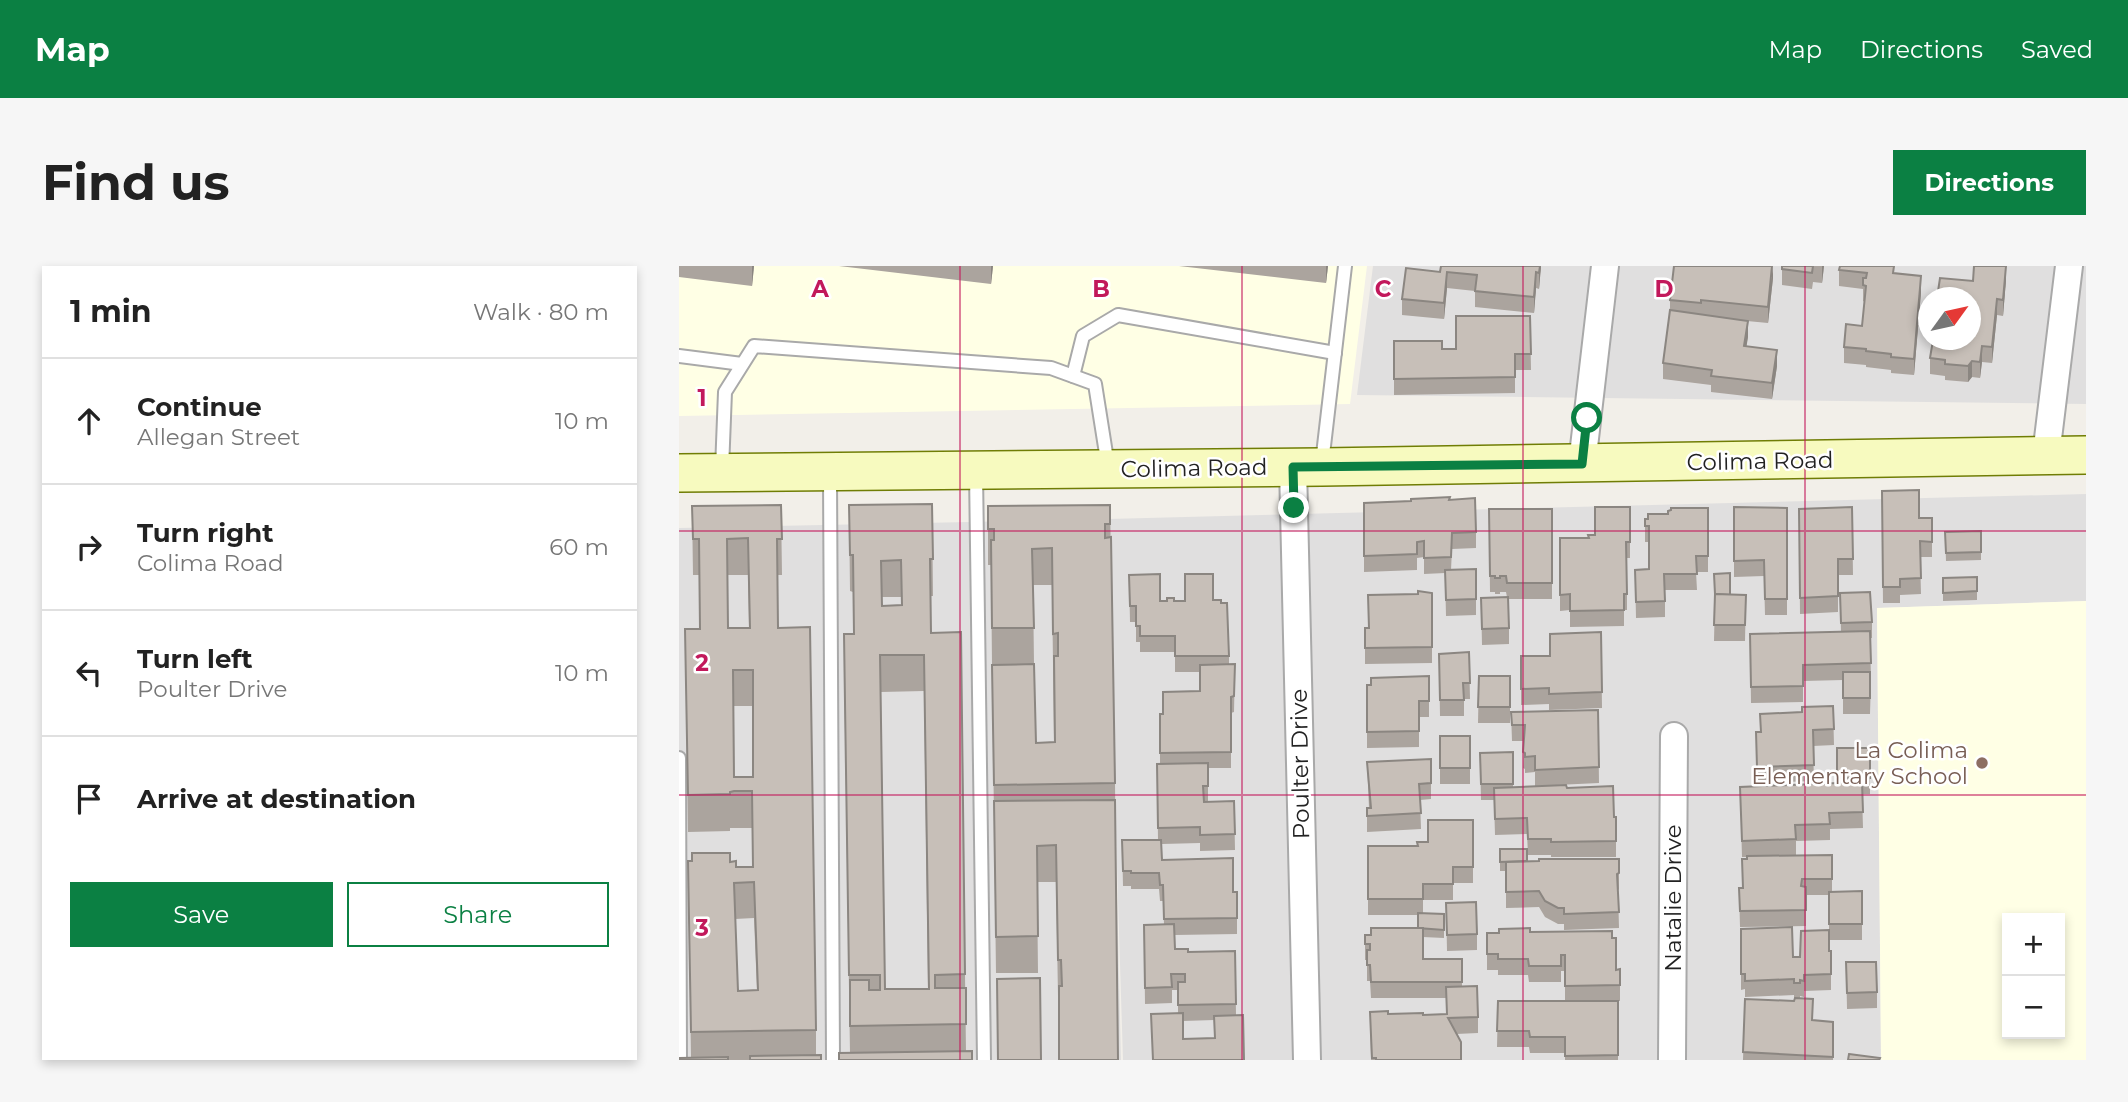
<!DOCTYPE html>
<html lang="en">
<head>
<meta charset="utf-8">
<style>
	:root { --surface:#fff; --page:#f6f6f6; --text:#222; --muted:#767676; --line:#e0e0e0; --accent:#0b8043 }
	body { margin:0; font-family:Montserrat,sans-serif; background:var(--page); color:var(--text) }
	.controls { position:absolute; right:21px; bottom:21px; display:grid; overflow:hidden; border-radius:0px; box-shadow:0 4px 10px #0003 }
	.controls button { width:63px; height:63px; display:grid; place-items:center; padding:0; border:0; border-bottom:2px solid var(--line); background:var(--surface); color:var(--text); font:35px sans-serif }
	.compass { position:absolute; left:1239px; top:21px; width:63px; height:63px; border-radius:50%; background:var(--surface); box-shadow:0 4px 10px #0003; rotate:57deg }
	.stop { position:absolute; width:21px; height:21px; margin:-16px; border:5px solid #0b8043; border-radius:50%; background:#fff }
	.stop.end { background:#0b8043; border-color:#fff; box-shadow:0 2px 7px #0008 }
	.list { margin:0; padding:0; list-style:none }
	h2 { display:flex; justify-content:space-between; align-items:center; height:91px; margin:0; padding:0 28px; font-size:30px }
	h2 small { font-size:23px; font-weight:400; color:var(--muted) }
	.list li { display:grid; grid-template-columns:46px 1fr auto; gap:21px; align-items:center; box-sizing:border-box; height:126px; padding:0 28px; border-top:2px solid var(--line) }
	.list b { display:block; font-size:26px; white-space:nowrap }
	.list p { margin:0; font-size:23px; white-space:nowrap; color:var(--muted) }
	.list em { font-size:23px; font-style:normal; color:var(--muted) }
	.actions { display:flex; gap:14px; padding:21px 28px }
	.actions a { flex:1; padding:16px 0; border:2px solid var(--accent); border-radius:0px; text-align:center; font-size:24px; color:var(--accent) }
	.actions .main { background:var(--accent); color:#fff }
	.icon { flex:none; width:38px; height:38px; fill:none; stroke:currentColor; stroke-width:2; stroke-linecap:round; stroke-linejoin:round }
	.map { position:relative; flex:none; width:1407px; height:794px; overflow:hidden; border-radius:0px }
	header { display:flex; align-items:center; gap:42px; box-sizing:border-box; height:98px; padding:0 35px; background:var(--accent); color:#fff }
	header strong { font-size:33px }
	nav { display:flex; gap:38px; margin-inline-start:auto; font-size:24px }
	.intro { display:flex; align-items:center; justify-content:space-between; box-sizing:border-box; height:168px; padding:0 42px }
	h1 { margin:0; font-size:49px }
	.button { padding:18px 32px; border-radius:0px; background:var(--accent); color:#fff; font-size:24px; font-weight:700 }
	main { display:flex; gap:42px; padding:0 42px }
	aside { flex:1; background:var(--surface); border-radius:0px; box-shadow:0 4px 10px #0003 }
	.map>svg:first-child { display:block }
	.residential { fill:#e0dfdf; fill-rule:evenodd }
	.education { fill:#ffffe5; fill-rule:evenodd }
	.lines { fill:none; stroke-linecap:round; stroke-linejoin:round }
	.lane-casing { stroke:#a9a9a9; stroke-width:16 }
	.street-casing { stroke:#a9a9a9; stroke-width:30 }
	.secondary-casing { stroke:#707d05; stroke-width:40 }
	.lane { stroke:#fff; stroke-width:12 }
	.street { stroke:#fff; stroke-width:26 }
	.secondary { stroke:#f7fabf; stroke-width:37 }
	.wall { fill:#aba49e; fill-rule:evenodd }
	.shaded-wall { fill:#8b8681 }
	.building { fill:#c7bfb8; stroke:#8b8681; stroke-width:2; fill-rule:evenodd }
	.route { stroke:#0b8043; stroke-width:9 }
	.grid { fill:none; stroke:#c2185b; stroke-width:2; stroke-opacity:0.55 }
	.education-dot { fill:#8d6e63; stroke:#fff; stroke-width:2.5 }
	.labels { text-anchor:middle; stroke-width:5; stroke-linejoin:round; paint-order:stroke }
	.street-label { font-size:23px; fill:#222; stroke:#fff }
	.education-label { font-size:23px; fill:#785e54; stroke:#fff; text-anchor:end }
	.grid-label { font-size:23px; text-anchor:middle; font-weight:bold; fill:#c2185b; stroke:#fff; stroke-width:5; stroke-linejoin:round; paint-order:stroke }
</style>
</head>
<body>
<header>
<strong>Map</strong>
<nav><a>Map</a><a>Directions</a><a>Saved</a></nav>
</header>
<div class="intro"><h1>Find us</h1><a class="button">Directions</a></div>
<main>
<aside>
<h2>1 min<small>Walk · 80 m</small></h2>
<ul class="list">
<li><svg class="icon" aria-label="ahead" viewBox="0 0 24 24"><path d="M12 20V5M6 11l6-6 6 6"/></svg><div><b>Continue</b><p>Allegan Street</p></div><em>10 m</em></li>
<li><svg class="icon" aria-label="right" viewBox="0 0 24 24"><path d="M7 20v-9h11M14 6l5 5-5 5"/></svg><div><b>Turn right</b><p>Colima Road</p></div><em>60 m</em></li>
<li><svg class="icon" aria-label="left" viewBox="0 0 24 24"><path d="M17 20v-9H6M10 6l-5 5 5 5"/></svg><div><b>Turn left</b><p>Poulter Drive</p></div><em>10 m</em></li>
<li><svg class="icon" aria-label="arrive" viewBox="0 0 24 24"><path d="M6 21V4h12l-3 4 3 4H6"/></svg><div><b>Arrive at destination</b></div></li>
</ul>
<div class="actions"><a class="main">Save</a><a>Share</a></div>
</aside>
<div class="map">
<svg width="1407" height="794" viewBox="0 0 1407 794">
	<rect width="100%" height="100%" fill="#f2efe9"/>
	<g class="residential">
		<path d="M 694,0 L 1407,0 L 1407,138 L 678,129 ZM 1250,32 L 1292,32 L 1292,74 L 1250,74 Z"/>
		<polygon points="1407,228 1407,335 1198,342 1202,794 444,794 436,537 442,794 0,794 0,262 429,253"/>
	</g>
	<g class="education">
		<polygon points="0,0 688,0 671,138 0,150"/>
		<path d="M 1407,335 L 1407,794 L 1202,794 L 1198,342 ZM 1328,652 L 1381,652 L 1381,768 L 1328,768 Z"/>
	</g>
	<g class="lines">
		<g class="lane-casing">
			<g id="lane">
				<polyline points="0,90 63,98"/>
				<polyline points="394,110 404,70 439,49 656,87"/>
				<polyline points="643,197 666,0"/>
				<polyline points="43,203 46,126 75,80 372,102 416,118 429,200"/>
				<polyline points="297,206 305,794"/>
				<polyline points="151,210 154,794"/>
				<polyline points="0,492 1,794"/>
			</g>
		</g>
		<g class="street-casing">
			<g id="street">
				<polyline points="1367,189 1390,0"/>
				<polyline points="903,198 926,0"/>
				<polyline points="614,201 628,794"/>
				<polyline points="993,794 995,470"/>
			</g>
		</g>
		<g class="secondary-casing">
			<polyline id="secondary" points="0,207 643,201 1407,189"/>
		</g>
		<use href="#lane" class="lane"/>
		<use href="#street" class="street"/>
		<use href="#secondary" class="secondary"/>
	</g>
	<g class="wall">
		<polygon points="0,0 75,0 73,20 0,11"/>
		<polygon points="160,0 314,0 312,18"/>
		<polygon points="500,0 649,0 647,17"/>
		<polygon points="862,0 860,23 857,22 855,47 796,41 796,25 768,22 765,53 723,49 723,33 761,6"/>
		<polygon points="1103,0 1145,0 1143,17 1134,16 1133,23 1103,19"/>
		<polygon points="1160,4 1215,7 1242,26 1235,109 1212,107 1212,104 1187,101 1187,99 1165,97 1165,81 1183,60 1186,36 1184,35 1184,23 1160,20"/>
		<polygon points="1094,12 1089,57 1068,55 1069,71 1067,80 1098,100 1093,133 1032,126 1032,119 984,113 984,97 991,44 991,34"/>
		<polygon points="1327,14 1324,50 1318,49 1313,97 1303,96 1301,112 1293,111 1289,116 1266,114 1266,110 1251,108 1251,92 1294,15"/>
		<polygon points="851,50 852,104 836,104 836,127 715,129 715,75 763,83 777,83"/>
		<polygon points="1203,225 1240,252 1253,252 1253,291 1241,291 1242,328 1221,329 1221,337 1204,337"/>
		<polygon points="770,234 797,266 797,282 773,283 772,304 797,303 797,349 767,350 766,307 745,308 745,291 738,292 738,304 685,306 685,237"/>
		<path d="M 253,238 L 254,330 L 251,330 L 252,367 L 286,708 L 287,786 L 171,787 L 165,404 L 175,368 L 174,326 L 171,325 L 170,239 ZM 203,331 L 222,331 L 222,339 L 203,340 ZM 245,425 L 249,723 L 206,723 L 202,426 Z"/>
		<path d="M 102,239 L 103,309 L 98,309 L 99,362 L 137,764 L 137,789 L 142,794 L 0,794 L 12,792 L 9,595 L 51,596 L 57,601 L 74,601 L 73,562 L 51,562 L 51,565 L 9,566 L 6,363 L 20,363 L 20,309 L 14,309 L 13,240 ZM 49,309 L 69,309 L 70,362 L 49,362 ZM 54,440 L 74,440 L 74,511 L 55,511 ZM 75,652 L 78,724 L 59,725 L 56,653 Z"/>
		<polygon points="431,239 436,517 439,794 379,730 377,616 358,616 359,707 317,707 313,399 357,477 375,476 373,319 354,319 355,398 313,399 312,299 309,299 309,240"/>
		<polygon points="951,241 951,292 948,292 948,344 945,344 945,360 891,361 891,344 881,345 881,272 910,272 916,269"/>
		<polygon points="1055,241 1108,242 1108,349 1086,349 1085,310 1055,311"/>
		<polygon points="1173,241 1174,309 1159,309 1159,346 1121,348 1120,243"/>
		<polygon points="1029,242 1029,306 1017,306 1018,324 986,324 986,351 957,352 956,304 970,303 970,276 966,276 966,253 989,248"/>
		<polygon points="810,243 873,243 873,333 830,333 830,378 803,379 802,332 828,331 827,326 821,326 821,328 816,328 816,326 811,326"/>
		<polygon points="1302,265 1302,294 1267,295 1266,266"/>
		<path d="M 450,309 L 481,335 L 534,334 L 550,390 L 550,398 L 556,398 L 555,446 L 552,447 L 552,502 L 529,502 L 529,536 L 555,535 L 556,584 L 521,585 L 521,577 L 483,578 L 483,594 L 554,626 L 558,626 L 558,668 L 496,669 L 496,683 L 509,686 L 556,685 L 557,749 L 565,794 L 473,794 L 499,747 L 499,724 L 493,724 L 493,737 L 466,738 L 465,659 L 485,658 L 484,635 L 481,635 L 480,623 L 452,623 L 452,620 L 444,620 L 443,574 L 479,574 L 478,498 L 481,498 L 481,448 L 484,448 L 521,425 L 521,406 L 496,406 L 496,386 L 461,386 L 461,376 L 457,376 L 457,356 L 451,356 ZM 535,754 L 535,772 L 504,773 L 504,755 Z"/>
		<polygon points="1298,311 1298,334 1264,335 1264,312"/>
		<polygon points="753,327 753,397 686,398 686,362 689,362 739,328"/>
		<polygon points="1161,327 1193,356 1193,372 1191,372 1192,413 1191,448 1164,448 1164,414 1124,415 1124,436 1072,437 1071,368 1162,366"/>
		<polygon points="1051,329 1067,329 1066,375 1035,375 1036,332"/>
		<polygon points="922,366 923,442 870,444 870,438 842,439 842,390 871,390"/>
		<polygon points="790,386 791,433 785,433 785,450 761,450 760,388"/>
		<polygon points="750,410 750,451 740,451 740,481 688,482 688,419"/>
		<polygon points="800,410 831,410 831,457 799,457"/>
		<polygon points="1154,440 1155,479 1134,480 1135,515 1078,517 1077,466 1081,466 1081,448 1123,446"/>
		<polygon points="919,444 920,517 856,520 856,506 846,507 846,503 844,502 845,475 833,475 832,446"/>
		<rect x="761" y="470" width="30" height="48"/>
		<polygon points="1158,482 1191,482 1191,528 1183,528 1184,562 1151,563 1151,574 1117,575 1117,589 1153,589 1153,626 1183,625 1183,674 1150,674 1150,629 1127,629 1127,660 1061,661 1060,622 1063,622 1063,593 1068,593 1068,591 1063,591 1061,521 1158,517"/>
		<polygon points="834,486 834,522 888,522 935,551 937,551 937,591 872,591 872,589 849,589 848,568 816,569 815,534 802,534 801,487"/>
		<polygon points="752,493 752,533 741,534 742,563 688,566 688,542 690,542 688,496"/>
		<polygon points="794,554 794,617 774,617 774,634 744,634 744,647 765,648 765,672 744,671 744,693 783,693 783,720 799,751 799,767 777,768 782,794 692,794 691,746 709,748 744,749 768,748 767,732 692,732 691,715 688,715 688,694 686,694 686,669 739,662 739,649 689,649 689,580 738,580"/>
		<polygon points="821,583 848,595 940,593 940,623 939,624 940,662 885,664 885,658 879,658 866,651 860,641 827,642 827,605 821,605"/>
		<polygon points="767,637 798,668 798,684 768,685"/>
		<polygon points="1062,663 1114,691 1121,691 1152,685 1152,724 1125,725 1125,731 1121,730 1121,732 1134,754 1154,756 1154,794 1064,794 1066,733 1115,735 1116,733 1115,733 1115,729 1066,731 1066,723 1062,724"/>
		<polygon points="851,666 933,672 937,704 941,703 941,735 939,735 939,794 886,794 886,787 851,787 850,781 818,781 819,735 886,735 886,705 882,705 882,716 850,716 849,709 819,709 819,704 808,704 808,667"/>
		<polygon points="1167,696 1198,726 1198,742 1168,743"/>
	</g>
	<g class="shaded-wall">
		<polygon points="73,0 75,0 73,20"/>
		<polygon points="312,0 314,0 312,18"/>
		<polygon points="647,0 649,0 647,17"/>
		<polygon points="861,0 862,0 860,23 860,7"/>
		<polygon points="1094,0 1094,12 1089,57 1089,41"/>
		<polygon points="1143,0 1145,0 1143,17"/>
		<polygon points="1327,0 1327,14 1324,50 1324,34"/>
		<polygon points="768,6 768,22 765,53 765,37"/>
		<polygon points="857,6 857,22 855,47 855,31"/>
		<polygon points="1242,10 1242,26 1235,109 1235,93"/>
		<polygon points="1318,33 1318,49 1313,97 1313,81"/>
		<polygon points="1069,55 1069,71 1065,96 1065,80"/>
		<polygon points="1303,80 1303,96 1301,112 1301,96"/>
		<polygon points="1098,84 1098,100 1093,133 1093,117"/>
		<polygon points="1293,95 1293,111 1289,116 1289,100"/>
	</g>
	<g class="building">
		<polygon points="762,0 861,0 860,7 857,6 855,31 796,25 798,9 768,6 765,37 723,33 727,2 761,6"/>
		<polygon points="995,0 1093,0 1089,41 1022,34 1022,37 991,34"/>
		<polygon points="1103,0 1134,0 1133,7 1103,3"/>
		<polygon points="1161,0 1215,0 1214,7 1242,10 1235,93 1212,91 1212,88 1187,85 1187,83 1165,81 1167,58 1183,60 1187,20 1184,19 1184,12 1187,12 1188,7 1160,4"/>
		<polygon points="1295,0 1327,0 1324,34 1318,33 1313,81 1303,80 1301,96 1293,95 1289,100 1266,98 1266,94 1251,92 1254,74 1292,74 1292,32 1258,32 1261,12 1294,15"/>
		<polygon points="991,44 1069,55 1065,80 1098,84 1093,117 1032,110 1033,104 984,97"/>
		<polygon points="777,50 851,50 852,88 836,88 836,111 715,113 715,75 763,75 763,83 777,83"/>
		<polygon points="1240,224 1240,252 1253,252 1253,276 1241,275 1242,312 1221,313 1221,321 1204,321 1203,225"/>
		<polygon points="771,231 770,234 796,232 797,266 773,267 772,291 745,292 745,275 738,276 738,288 685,290 685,237 732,235 732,233"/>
		<path d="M 253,238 L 254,293 L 251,293 L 252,367 L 282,366 L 286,708 L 256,709 L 256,722 L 287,722 L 287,758 L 171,760 L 171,714 L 190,714 L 190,724 L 201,724 L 201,709 L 170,709 L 165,368 L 175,368 L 174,289 L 171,289 L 170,239 ZM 222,294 L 223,339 L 203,340 L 202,295 ZM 201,389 L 245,389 L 250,723 L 206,723 Z"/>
		<path d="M 102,239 L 103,273 L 98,273 L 99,362 L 131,361 L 137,764 L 12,766 L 9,595 L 13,595 L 13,587 L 51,587 L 51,596 L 57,595 L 57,601 L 74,601 L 73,525 L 55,525 L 51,526 L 51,528 L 9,529 L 6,363 L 21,363 L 20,273 L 14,273 L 13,240 ZM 69,272 L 71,362 L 49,362 L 48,273 ZM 54,404 L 74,404 L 74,511 L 55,511 ZM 75,616 L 79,724 L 59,725 L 55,617 Z"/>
		<polygon points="431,239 431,258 426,258 426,272 432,271 436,517 315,519 313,399 355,398 357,477 376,476 375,390 379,390 379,367 374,368 373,282 353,283 355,362 313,362 312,274 315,274 315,263 309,263 309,240"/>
		<polygon points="916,241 951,241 951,276 947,276 948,328 945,328 945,344 891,345 891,328 881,329 881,272 910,272 909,269 916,269"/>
		<polygon points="1055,241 1108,242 1108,333 1086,333 1085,294 1055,295"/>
		<polygon points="1173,241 1174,293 1159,293 1159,330 1121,332 1120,243"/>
		<polygon points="992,242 1029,242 1029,290 1017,290 1018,308 985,308 986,335 957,336 956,304 970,303 970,260 966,260 966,253 969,253 969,248 989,248 989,245 992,244"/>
		<polygon points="810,243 873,243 873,317 828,317 827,310 821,310 821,312 816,312 816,310 811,310"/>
		<polygon points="1302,265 1302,286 1267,287 1266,266"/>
		<polygon points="797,303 797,333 767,334 766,304"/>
		<polygon points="1051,307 1051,329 1036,328 1035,308"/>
		<polygon points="481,308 481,335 488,335 488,332 495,332 495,335 506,335 506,308 534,308 534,334 542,334 542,337 548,337 550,390 496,390 496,370 461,370 461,360 457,360 457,340 451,340 450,309"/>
		<polygon points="1298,311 1298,325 1264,327 1264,312"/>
		<polygon points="739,325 753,327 753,381 686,382 686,362 690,362 689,329 739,328"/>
		<polygon points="1191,326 1193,356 1162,357 1161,327"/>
		<polygon points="1036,328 1067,329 1066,359 1035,359"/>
		<polygon points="829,331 830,362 803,363 802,332"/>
		<polygon points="1191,365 1192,397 1124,399 1124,420 1072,421 1071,368"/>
		<polygon points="922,366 923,426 870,428 870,422 842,423 842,390 871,390 871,368"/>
		<polygon points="790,386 791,417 784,417 785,434 761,434 760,388"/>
		<polygon points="556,398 555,430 552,431 552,486 481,487 481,448 484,448 484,426 521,425 521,399"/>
		<rect x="1164" y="406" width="27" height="26"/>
		<polygon points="750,410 750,435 740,435 740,465 688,466 688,419 692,419 692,412"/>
		<polygon points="800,410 831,410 831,441 799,441"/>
		<polygon points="1154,440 1155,463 1134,464 1135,499 1078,501 1077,466 1082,466 1081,448 1123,446 1123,441"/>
		<polygon points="919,444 920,501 856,504 856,490 846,491 846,487 844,486 846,459 833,459 832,446"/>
		<rect x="761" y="470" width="30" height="32"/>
		<rect x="1158" y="482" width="33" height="30"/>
		<polygon points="834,486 834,518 802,518 801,487"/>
		<polygon points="752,493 752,517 740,518 742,547 688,550 688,542 692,542 688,496"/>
		<polygon points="529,497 529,520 524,520 525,536 555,535 556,568 521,569 521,561 479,562 478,498"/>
		<polygon points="1183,516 1184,546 1150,547 1151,558 1116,559 1117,573 1063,575 1061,521"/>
		<polygon points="887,519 888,522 934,520 935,551 937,551 937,575 872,576 872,573 849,573 848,552 816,553 815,522"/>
		<polygon points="436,534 439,794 380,794 380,720 383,720 382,694 379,694 377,579 358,580 359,670 317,671 315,535"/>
		<polygon points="749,554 794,554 794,601 774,601 774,618 744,618 744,633 689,633 689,580 739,580 738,576 749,576"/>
		<polygon points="443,574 482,574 483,594 554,592 554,626 558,626 558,652 485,653 484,619 481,619 480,607 452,607 452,605 444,605"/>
		<polygon points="821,583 848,583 848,595 821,596"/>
		<polygon points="1153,589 1153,613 1123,613 1122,620 1127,621 1127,644 1061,645 1060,622 1064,622 1063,593 1068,593 1068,590"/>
		<polygon points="860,593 940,593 940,607 938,608 940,646 885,648 885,642 879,642 866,635 860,625 827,626 827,596 860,595"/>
		<polygon points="1183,625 1183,658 1150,658 1150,626"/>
		<polygon points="797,636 798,668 768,669 767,637"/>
		<polygon points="739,647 765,648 765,664 739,662"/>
		<polygon points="495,658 496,683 509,683 509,686 556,685 557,738 499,739 499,716 506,716 506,708 492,708 493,721 466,722 465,659"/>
		<polygon points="1113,661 1114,691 1121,691 1122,665 1150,664 1150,685 1152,685 1152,708 1125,709 1125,715 1121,714 1121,717 1115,717 1115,713 1066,715 1066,708 1062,708 1062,663"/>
		<polygon points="692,662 744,662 744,693 783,693 783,716 692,716 691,699 688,699 688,684 691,684 691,678 686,678 686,669 692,669"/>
		<polygon points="851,662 851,666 933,665 933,672 937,672 937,704 941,703 941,719 886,720 886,689 882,689 882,700 850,700 849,693 819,693 819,688 808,688 808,667 820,667 820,663"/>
		<polygon points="1167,696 1197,696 1198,726 1168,727"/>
		<polygon points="361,712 362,794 319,794 318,713"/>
		<polygon points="798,720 799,751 769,752 782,776 782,794 697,794 697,792 693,792 691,746 709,745 709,748 744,747 744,749 768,748 767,721"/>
		<polygon points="1116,732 1134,733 1133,754 1154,756 1154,791 1064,786 1066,733 1115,735"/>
		<polygon points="819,735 939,735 939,789 886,790 886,771 851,771 850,765 818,765"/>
		<polygon points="504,747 504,773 536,772 535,750 564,749 565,794 474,794 472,748"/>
		<polygon points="293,785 293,794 160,794 160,787"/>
		<polygon points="1170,788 1201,792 1200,794 1169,794"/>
		<polygon points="142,789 142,794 71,794 71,790"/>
		<polygon points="49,791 49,794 0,794 0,792"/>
	</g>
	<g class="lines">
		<polyline class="route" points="615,242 614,201 903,198 908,152"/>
	</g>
	<path class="grid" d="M 281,0 L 281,794M 563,0 L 563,794M 844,0 L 844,794M 1126,0 L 1126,794M 0,265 L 1407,265M 0,529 L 1407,529"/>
	<circle class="education-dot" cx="1303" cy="497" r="7"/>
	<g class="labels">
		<g class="street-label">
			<text transform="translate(1081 195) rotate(-1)" y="8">Colima Road</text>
			<text transform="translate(515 202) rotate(-1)" y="8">Colima Road</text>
			<text transform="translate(621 498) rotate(-91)" y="8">Poulter Drive</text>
			<text transform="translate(994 632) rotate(-90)" y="8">Natalie Drive</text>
		</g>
		<g class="education-label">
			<text x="1289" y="492">La Colima<tspan x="1289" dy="26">Elementary School</tspan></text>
		</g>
	</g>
	<g class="grid-label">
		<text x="141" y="31">A</text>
		<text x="422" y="31">B</text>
		<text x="704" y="31">C</text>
		<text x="985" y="31">D</text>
		<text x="23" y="140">1</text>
		<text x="23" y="405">2</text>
		<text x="23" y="670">3</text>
	</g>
</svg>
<div class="controls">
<button>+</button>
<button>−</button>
</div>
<svg class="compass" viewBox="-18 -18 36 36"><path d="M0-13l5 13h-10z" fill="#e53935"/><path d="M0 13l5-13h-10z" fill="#767676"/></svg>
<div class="stop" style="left:908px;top:152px"></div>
<div class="stop end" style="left:615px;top:242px"></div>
</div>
</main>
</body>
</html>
